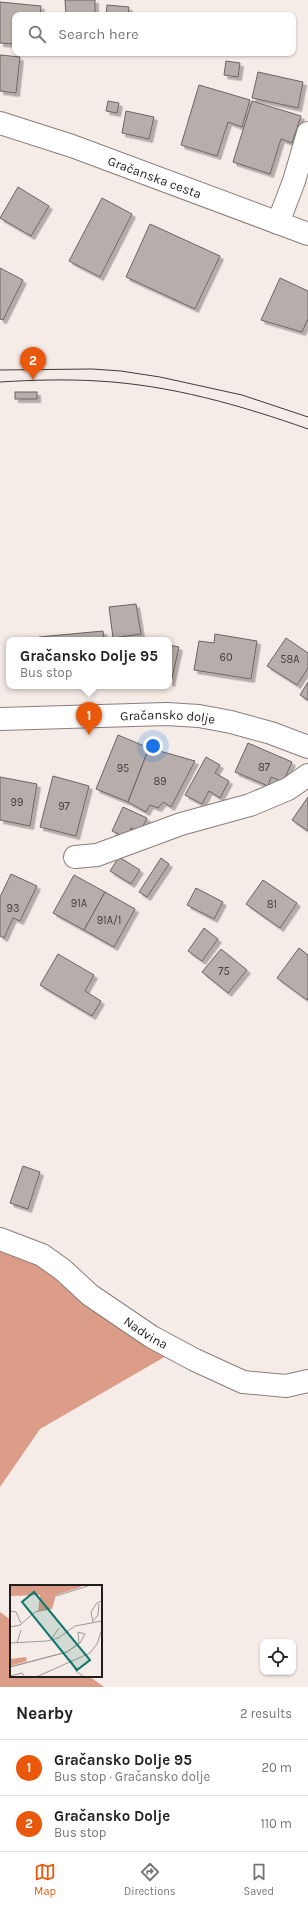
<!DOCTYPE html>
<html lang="en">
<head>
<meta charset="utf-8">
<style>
	:root { --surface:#fff; --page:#f2f2f2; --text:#222; --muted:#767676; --line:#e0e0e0; --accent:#ea580c }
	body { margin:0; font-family:Karla,sans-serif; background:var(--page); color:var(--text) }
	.controls { position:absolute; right:12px; bottom:12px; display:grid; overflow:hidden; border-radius:8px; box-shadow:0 1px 3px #0004 }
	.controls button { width:36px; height:36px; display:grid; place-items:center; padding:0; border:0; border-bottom:1px solid var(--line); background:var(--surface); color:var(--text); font:20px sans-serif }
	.you { position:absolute; left:153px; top:746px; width:14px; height:14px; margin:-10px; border:3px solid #fff; border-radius:50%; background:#1a73e8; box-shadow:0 0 0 6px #1a73e833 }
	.badge { display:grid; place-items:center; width:26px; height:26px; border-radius:50%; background:var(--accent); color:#fff; font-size:13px; font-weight:700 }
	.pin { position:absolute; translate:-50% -33px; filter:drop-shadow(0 1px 2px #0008) }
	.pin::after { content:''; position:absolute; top:21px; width:14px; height:12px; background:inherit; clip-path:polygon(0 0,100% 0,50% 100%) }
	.popup { position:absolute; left:6px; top:637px; width:166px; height:52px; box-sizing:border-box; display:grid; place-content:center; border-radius:8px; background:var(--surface); filter:drop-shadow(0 1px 3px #0005); font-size:13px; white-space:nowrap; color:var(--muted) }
	.popup b { font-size:15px; color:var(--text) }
	.popup::after { content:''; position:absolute; left:50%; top:100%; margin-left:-8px; border:8px solid transparent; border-top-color:var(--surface) }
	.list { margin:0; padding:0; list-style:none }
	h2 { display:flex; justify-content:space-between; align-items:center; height:52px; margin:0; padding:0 16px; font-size:17px }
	h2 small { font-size:13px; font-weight:400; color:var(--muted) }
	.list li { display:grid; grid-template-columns:26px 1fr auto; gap:12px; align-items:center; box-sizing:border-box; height:56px; padding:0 16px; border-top:1px solid var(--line) }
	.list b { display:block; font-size:15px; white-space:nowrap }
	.list p { margin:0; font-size:13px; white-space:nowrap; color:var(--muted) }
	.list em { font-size:13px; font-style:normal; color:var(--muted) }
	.icon { flex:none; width:22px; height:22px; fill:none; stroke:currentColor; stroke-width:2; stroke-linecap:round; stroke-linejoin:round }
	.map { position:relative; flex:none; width:308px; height:1687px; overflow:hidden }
	.search { position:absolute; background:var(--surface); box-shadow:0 1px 3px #0004; left:12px; right:12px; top:12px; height:44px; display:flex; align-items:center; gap:10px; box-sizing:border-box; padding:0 14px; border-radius:8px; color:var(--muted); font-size:15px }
	.sheet { height:164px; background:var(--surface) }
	nav { display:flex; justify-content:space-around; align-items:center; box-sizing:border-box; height:56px; border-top:1px solid var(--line); background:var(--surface); font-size:11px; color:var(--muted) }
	nav a { display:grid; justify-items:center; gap:2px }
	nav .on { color:var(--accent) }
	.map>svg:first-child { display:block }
	.forest { fill:#dc9d88 }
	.building { fill:#b7adaa; stroke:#6d6461; filter:url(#shadow) }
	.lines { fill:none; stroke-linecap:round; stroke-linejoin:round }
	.street-casing { stroke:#887e7b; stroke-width:24 }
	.secondary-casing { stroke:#887e7b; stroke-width:24 }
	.street { stroke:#fff; stroke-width:22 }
	.secondary { stroke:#fff; stroke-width:22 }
	.tram { stroke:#413c3b; stroke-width:1 }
	.labels { text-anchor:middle; stroke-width:3; stroke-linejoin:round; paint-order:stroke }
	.number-label { font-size:11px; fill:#464140 }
	.street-label { font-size:13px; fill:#211d1c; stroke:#fefaf8 }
	.inset-road { fill:none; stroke:#a09996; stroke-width:1 }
	.view { fill:#0f766e; fill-opacity:0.15; stroke:#0f766e; stroke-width:2 }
	.inset-edge { fill:none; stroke:#211d1c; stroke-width:2 }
</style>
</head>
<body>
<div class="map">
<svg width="308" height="1687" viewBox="0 0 308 1687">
	<defs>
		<filter id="shadow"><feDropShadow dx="3.5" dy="3.5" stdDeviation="0" flood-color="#0004"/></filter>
	</defs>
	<rect width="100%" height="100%" fill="#f5ebe7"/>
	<g class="forest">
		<polygon points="0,1244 45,1261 180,1348 40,1429 0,1487"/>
		<polygon points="0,1612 11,1620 11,1676 89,1676 104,1687 0,1687"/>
	</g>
	<g class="building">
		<polygon points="65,0 95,0 95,15 66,15"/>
		<polygon points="0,2 41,6 40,15 15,15 15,44 0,43"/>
		<polygon points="107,5 129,7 128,15 106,15"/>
		<polygon points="0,55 20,57 16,93 0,91"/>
		<polygon points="226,61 240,63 238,77 224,75"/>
		<polygon points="258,72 303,82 298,108 252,98"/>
		<polygon points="199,85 250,100 242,127 228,122 217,156 181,145"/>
		<polygon points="108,101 119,103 117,113 106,111"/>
		<polygon points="252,101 301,116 292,143 281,139 270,174 233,162"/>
		<polygon points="126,111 154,117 149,139 122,133"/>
		<polygon points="18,187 49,206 31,236 0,218"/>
		<polygon points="102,198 132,214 100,277 69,261"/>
		<polygon points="150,224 220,256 195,309 126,277"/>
		<polygon points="0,268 23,280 3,320 0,319"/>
		<polygon points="280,278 308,291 308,319 302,332 261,320"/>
		<rect x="15" y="392" width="22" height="7"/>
		<polygon points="136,604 141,634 113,638 109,607"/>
		<polygon points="103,631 104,640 39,640 39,637"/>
		<polygon points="215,634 257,641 251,679 194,670 199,641 214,643"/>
		<polygon points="286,638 308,653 308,668 297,685 267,666"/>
		<polygon points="169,645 179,647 171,683 169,682"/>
		<polygon points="308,682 308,700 300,695"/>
		<polygon points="118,735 149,748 128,802 96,789"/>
		<polygon points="248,743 292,762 283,782 271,777 268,786 235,772"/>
		<polygon points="149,748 195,761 171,807 163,802 158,808 150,805 146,812 128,802"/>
		<polygon points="206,757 220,765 215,773 229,781 220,798 209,791 202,804 185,795"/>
		<polygon points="53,776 89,786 76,836 40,827"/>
		<polygon points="0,777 37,784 30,826 0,820"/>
		<polygon points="308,797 308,831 292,820"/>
		<polygon points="123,807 147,818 140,832 131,828 127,838 112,831"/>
		<polygon points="119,857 140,870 131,884 110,871"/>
		<polygon points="161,858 169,864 147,897 139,892"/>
		<polygon points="11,874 37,886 20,921 13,918 4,938 0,936 0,897"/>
		<polygon points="74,875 105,892 84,930 53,913"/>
		<polygon points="263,880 297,903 280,928 246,904"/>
		<polygon points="196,888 223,902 214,919 187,905"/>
		<polygon points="105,892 135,909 114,947 84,930"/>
		<polygon points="204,928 218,939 202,961 188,951"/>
		<polygon points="299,948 308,955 308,997 307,1000 277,978"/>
		<polygon points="221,949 247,970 228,993 202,972"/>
		<polygon points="58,954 94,975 85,991 101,1001 92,1016 40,985"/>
		<polygon points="23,1166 40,1172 28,1209 10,1203"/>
	</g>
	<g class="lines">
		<g class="street-casing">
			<g id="street">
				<polyline points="278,223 294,181 308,133"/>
				<polyline points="75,857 97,855 181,824 250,805 288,789 308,775"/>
				<path id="s1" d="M 0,1239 L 42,1255 L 63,1270 L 90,1295 L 152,1337 L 195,1360 L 243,1382 L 286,1386 L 308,1381"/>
			</g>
		</g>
		<g class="secondary-casing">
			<g id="secondary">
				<path id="s2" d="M 0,123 L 72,146 L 308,234"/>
				<path id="s3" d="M 0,719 L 167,714 L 199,716 L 231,722 L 271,733 L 308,747"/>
			</g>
		</g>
		<use href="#street" class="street"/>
		<use href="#secondary" class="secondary"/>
		<g class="tram">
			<polyline points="0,370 92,369 121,371 160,377 242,395 308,417"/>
			<path d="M 0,382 C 32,380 65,379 98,381 C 170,385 240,405 308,429"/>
		</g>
	</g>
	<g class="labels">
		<g class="number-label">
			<text x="226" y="661">60</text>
			<text x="290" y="663">58A</text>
			<text x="264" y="771">87</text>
			<text x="123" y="772">95</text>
			<text x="160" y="785">89</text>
			<text x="17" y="806">99</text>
			<text x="64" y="810">97</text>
			<text x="79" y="907">91A</text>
			<text x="272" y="908">81</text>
			<text x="13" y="912">93</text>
			<text x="109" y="924">91A/1</text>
			<text x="224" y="975">75</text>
		</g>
		<g class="street-label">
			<text dy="5" stroke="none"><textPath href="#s2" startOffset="164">Gračanska cesta</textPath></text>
			<text dy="5" stroke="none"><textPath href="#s3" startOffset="168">Gračansko dolje</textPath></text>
			<text dy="5" stroke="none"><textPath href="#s1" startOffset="175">Nadvina</textPath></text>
		</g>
	</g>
	<g transform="translate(10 1585)">
		<rect width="92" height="92" fill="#f5ebe7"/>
		<path d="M 0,0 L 71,0 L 71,2 L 46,10 L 42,24 L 28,26 L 30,10 L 0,11 ZM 16,72 L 17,76 L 0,81 L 0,74 Z" fill="#dc9d88"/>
		<path class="inset-road" d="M 46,11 L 81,0M 0,26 L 6,27 L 11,38M 83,36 L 88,30 L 89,19M 83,37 L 81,27 L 87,18 L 92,16M 0,42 L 10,40 L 25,27 L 40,24M 41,55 L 49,43M 0,58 L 37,56 L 48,53 L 65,41 L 92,36M 7,58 L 11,45M 61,75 L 66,86 L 74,92M 0,82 L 57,67 L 69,58 L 68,47 L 75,49 L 70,58 L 57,67 L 0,82M 0,91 L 12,88 L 15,92M 26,92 L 80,68 L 87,59 L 92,44"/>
		<path class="view" d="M 24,7 L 80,75 L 67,85 L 12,17 Z"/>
		<rect width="92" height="92" class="inset-edge"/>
	</g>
</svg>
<div class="controls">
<button><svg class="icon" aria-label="locate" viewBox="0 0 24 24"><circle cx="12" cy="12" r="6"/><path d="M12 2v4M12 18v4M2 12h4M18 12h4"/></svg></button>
</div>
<div class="you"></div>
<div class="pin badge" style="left:89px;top:735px">1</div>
<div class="popup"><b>Gračansko Dolje 95</b>Bus stop</div>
<div class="pin badge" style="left:33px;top:380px">2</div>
<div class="search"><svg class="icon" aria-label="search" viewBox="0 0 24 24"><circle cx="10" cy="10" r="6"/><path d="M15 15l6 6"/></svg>Search here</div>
</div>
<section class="sheet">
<h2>Nearby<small>2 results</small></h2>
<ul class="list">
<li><span class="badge">1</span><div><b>Gračansko Dolje 95</b><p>Bus stop · Gračansko dolje</p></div><em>20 m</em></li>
<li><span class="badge">2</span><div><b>Gračansko Dolje</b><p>Bus stop</p></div><em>110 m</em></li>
</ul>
</section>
<nav>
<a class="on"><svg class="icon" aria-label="map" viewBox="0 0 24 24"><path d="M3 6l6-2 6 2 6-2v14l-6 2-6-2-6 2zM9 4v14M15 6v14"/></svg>Map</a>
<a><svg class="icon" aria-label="directions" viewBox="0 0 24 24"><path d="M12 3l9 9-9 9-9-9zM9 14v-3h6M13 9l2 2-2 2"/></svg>Directions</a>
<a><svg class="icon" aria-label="saved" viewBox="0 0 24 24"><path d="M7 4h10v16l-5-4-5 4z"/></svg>Saved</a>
</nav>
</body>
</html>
